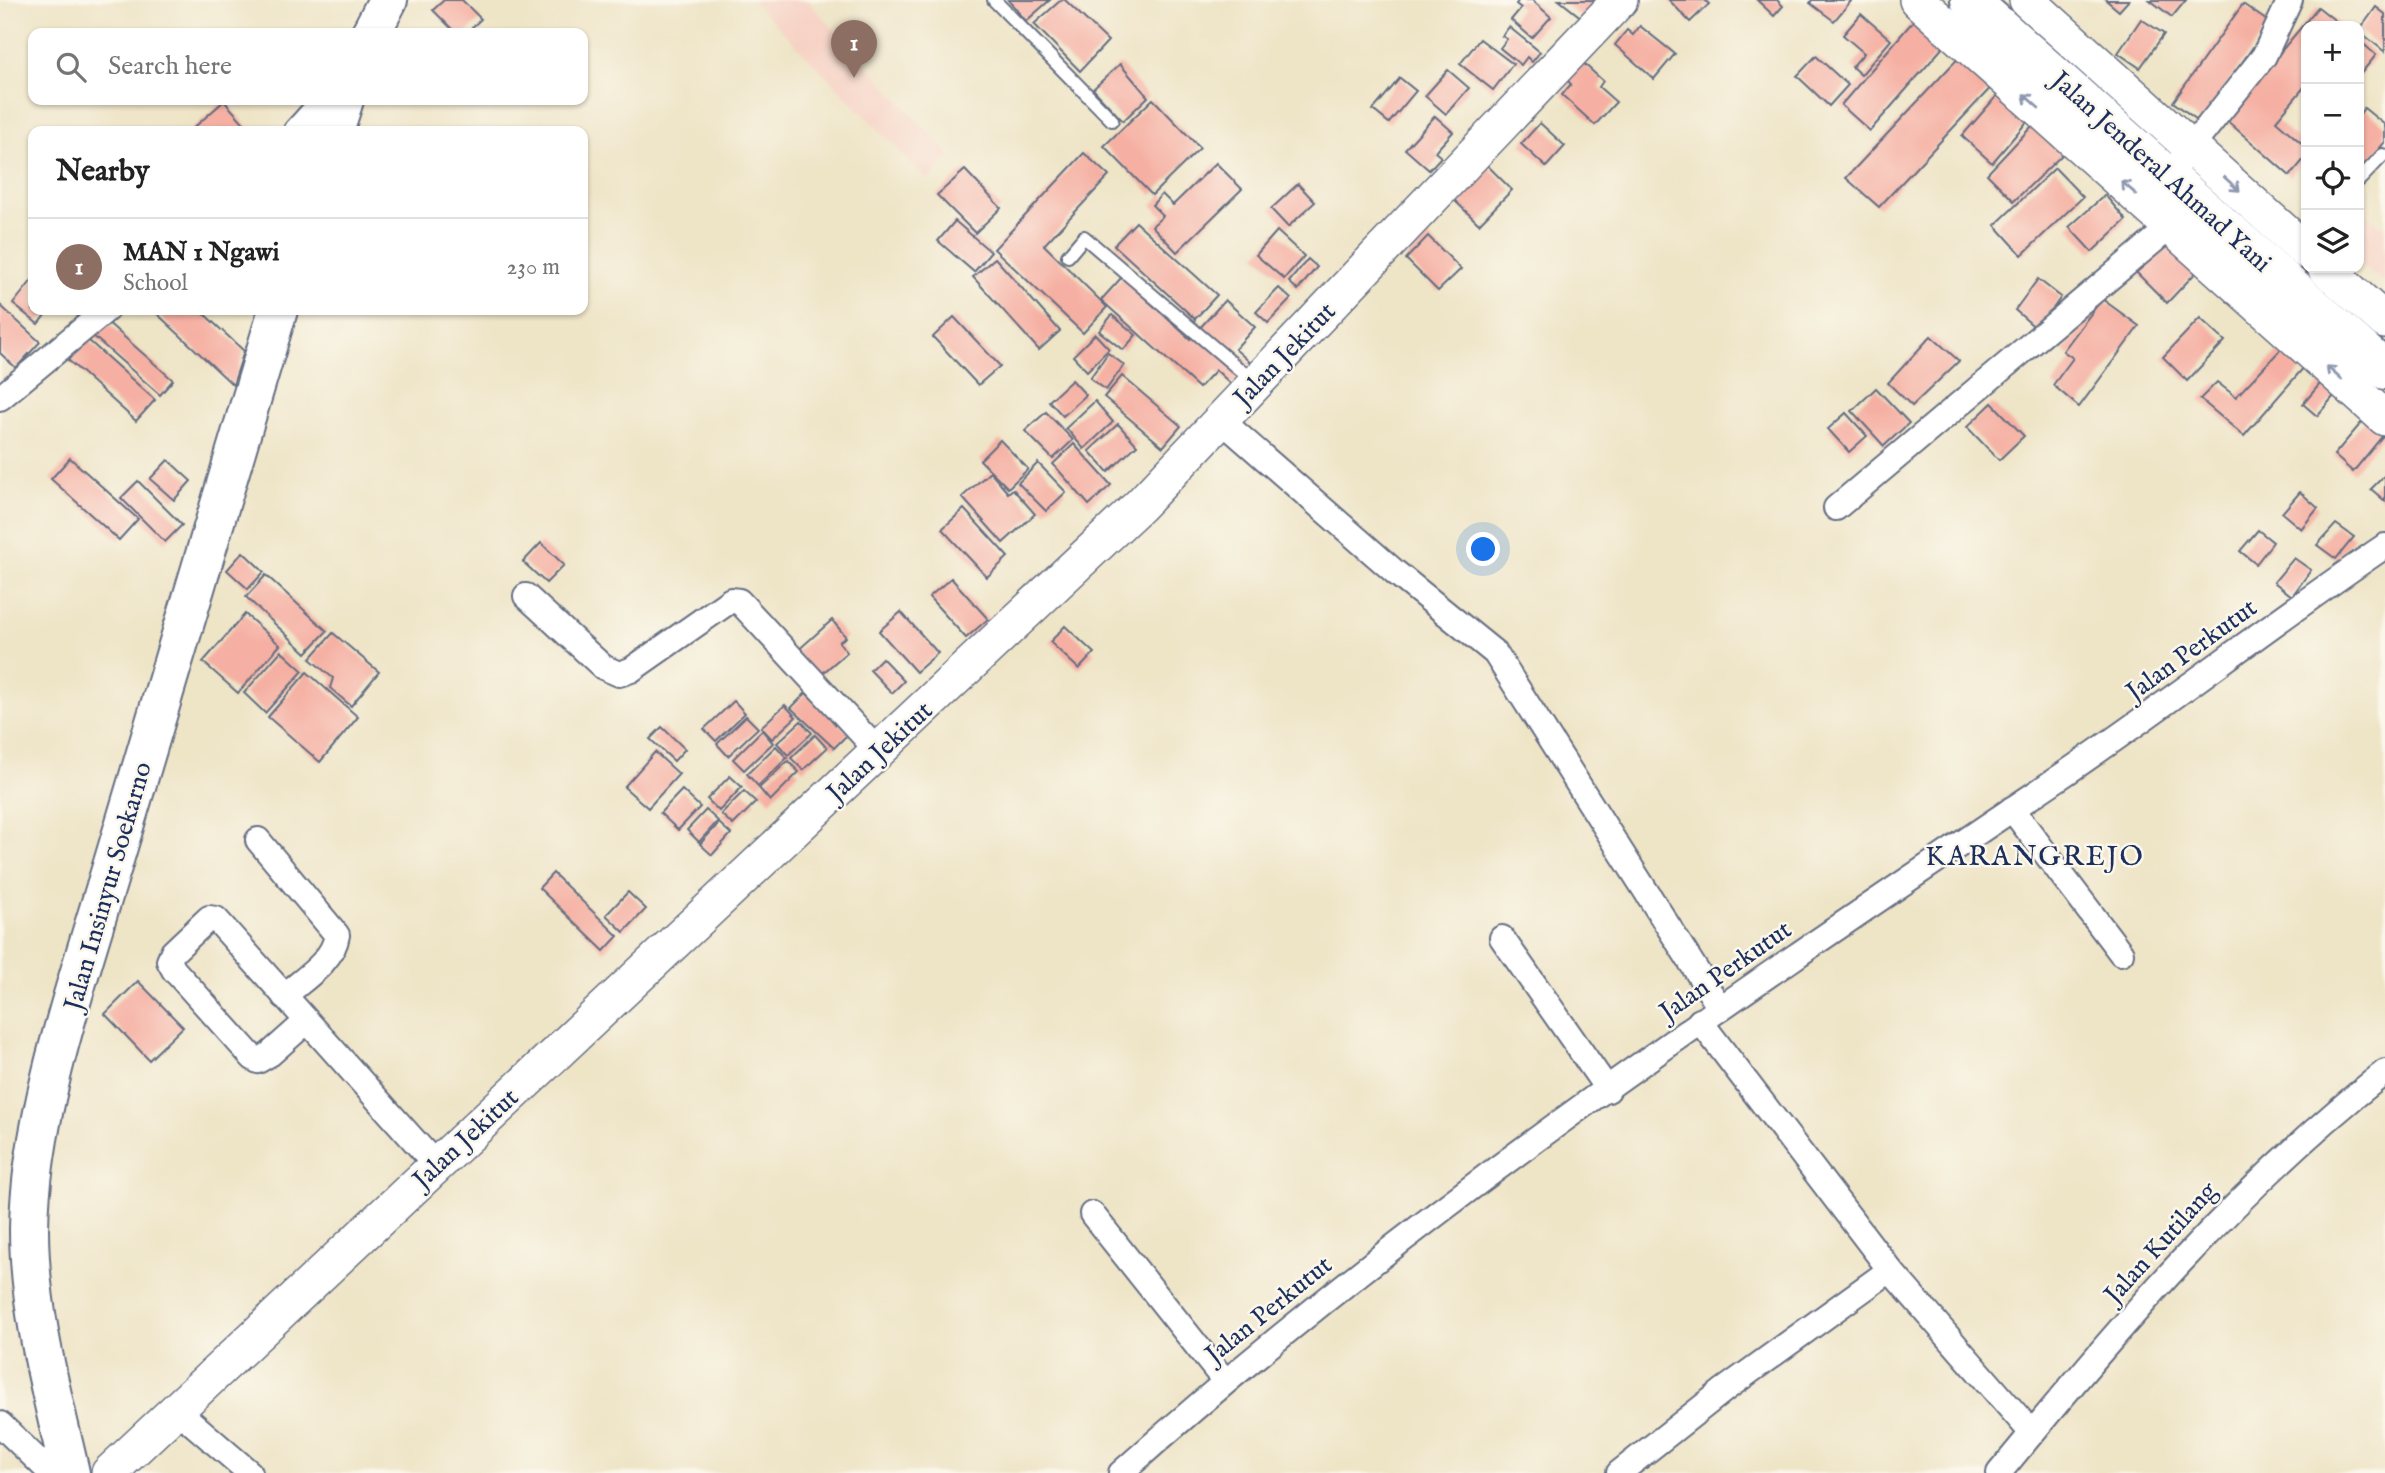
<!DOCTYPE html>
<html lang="en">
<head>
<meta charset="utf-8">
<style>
	:root { --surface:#fff; --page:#f2f2f2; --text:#222; --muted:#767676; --line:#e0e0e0; --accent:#2563eb }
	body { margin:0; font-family:"IM FELL English",serif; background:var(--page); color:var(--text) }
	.controls { position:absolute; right:21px; top:21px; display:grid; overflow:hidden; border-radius:14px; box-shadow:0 2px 5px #0004 }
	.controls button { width:63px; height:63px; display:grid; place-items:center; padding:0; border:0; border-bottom:2px solid var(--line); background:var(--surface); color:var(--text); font:35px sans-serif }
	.you { position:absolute; left:1484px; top:550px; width:24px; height:24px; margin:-18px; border:5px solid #fff; border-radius:50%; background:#1a73e8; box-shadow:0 0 0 10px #1a73e833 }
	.badge { display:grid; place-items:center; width:46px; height:46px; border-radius:50%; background:var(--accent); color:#fff; font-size:23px; font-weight:700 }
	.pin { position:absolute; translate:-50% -58px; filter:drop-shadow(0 2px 4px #0008) }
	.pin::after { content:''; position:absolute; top:37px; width:24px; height:21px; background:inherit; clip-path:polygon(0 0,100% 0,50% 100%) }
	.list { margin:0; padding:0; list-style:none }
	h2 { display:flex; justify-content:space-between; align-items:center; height:91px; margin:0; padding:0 28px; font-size:30px }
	h2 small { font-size:23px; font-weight:400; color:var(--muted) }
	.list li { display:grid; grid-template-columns:46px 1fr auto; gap:21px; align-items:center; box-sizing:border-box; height:98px; padding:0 28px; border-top:2px solid var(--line) }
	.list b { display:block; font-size:26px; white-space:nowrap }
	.list p { margin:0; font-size:23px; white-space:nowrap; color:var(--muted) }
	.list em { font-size:23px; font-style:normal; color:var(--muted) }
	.icon { flex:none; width:38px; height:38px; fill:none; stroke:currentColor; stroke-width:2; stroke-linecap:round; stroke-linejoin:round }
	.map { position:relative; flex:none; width:2385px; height:1473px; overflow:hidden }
	.search { position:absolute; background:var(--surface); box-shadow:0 2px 5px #0004; left:28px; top:28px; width:560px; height:77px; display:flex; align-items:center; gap:18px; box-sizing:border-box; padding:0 24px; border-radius:14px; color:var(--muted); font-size:26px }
	.panel { position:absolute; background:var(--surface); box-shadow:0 2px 5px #0004; left:28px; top:126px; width:560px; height:189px; border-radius:14px }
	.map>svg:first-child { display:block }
	.built { fill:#f6d2c4 }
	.building { fill:#f5b0a3 }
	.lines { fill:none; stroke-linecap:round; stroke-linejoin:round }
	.lane-casing { stroke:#656e82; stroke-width:16 }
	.street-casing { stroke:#656e82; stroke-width:28 }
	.secondary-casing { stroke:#656e82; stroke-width:38 }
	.primary-casing { stroke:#656e82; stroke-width:42 }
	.highway-casing { stroke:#656e82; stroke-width:42 }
	.lane { stroke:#fff; stroke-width:12 }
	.street { stroke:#fff; stroke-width:24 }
	.secondary { stroke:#fff; stroke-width:35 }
	.primary { stroke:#fff; stroke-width:38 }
	.highway { stroke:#fff; stroke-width:38 }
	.oneway { stroke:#8d97ae }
	.labels { text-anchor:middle; stroke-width:5; stroke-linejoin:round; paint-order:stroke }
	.street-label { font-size:26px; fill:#1b2f5e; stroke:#fbf7ec }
	.neighbourhood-label { font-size:28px; letter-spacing:2px; fill:#1b2f5e; stroke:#fbf7ec }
</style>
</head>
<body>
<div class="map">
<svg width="2385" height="1473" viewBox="0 0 2385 1473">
	<rect width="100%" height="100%" fill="#fbf7ec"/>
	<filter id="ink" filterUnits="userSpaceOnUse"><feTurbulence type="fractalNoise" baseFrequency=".0143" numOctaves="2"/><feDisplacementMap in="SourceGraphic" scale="14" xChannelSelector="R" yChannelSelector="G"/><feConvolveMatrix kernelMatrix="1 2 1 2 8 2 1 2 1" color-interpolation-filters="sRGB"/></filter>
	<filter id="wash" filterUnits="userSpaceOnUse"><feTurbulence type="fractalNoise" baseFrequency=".00686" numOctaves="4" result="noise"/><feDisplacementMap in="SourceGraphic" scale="28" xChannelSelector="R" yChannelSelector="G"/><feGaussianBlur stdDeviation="1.57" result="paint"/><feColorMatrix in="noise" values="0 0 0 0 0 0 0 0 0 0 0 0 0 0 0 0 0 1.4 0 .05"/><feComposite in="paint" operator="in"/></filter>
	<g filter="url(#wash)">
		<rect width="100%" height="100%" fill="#eee4c6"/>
		<g class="built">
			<polygon points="752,0 807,0 950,156 928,180"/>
			<polygon points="2359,208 2385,229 2385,283 2359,264"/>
		</g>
		<g id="blocks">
			<g class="building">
				<polygon points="444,0 462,0 481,19 466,33 456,33 433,10"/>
				<polygon points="1008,0 1050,0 1026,21"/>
				<polygon points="1061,0 1065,0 1108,41 1080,71 1034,24"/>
				<polygon points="1519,0 1532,0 1551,17 1532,38 1511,20 1521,8 1516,4"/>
				<polygon points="1559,0 1605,0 1587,22"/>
				<polygon points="1669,0 1705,0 1709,4 1690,22"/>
				<polygon points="1757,0 1777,0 1783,6 1774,16"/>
				<polygon points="1812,0 1852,0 1834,21 1810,3"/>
				<polygon points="2106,0 2129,0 2119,11"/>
				<polygon points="2150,0 2186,0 2172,17"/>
				<polygon points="2243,4 2270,23 2200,122 2173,102"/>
				<polygon points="2318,7 2342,26 2306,26 2306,85 2276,121 2306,147 2306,157 2290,176 2225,119"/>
				<polygon points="2376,7 2385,14 2385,52 2359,31"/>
				<polygon points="1921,12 1951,38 1870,131 1841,105"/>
				<polygon points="1861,14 1891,40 1861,75 1852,67 1864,53 1843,35"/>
				<polygon points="2141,19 2164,34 2140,68 2118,53"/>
				<polygon points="1640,26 1675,54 1654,79 1615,45 1627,30 1633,35"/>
				<polygon points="1509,27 1540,52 1532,62 1527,57 1521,65 1500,48 1507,39 1502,36"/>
				<polygon points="1480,39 1513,64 1493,90 1460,64"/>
				<polygon points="2359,40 2376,55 2359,76"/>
				<polygon points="1964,52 1997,81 1879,207 1846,178"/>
				<polygon points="1816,56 1848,85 1829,106 1797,76"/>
				<polygon points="1580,60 1603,81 1599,87 1616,102 1595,125 1562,95 1571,84 1564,77"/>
				<polygon points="1120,64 1148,97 1123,121 1093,89"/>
				<polygon points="1448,70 1469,88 1446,114 1425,96"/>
				<polygon points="1400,78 1416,91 1389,123 1373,110"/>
				<polygon points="2001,91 2031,117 1992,163 1962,136"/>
				<polygon points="1153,99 1200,148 1152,195 1104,146"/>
				<polygon points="224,101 251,131 190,131"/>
				<polygon points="2364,108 2385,125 2385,142 2359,172 2359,115"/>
				<polygon points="1435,116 1453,132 1435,152 1441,157 1429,170 1405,149"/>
				<polygon points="1540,123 1565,146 1546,167 1521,144"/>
				<polygon points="2033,125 2065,152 2014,201 1987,174"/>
				<polygon points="1084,153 1109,176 1044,245 1107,307 1083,333 994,249"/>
				<polygon points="1216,163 1242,189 1177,252 1152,226 1163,216 1152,205 1162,194 1173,205"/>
				<polygon points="1486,164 1512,190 1479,224 1452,198"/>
				<polygon points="2055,168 2083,197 2022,255 1995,225"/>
				<polygon points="965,170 1001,208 975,233 937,195"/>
				<polygon points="1298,184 1315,202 1288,227 1271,209"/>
				<polygon points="2105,195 2126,220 2092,252 2069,227"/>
				<polygon points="955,221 991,252 974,272 938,241"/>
				<polygon points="1136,222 1217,295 1195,319 1114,245"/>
				<polygon points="1277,231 1304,256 1284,279 1256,255"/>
				<polygon points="2175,234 2203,265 2167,303 2135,271"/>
				<polygon points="1428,236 1461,269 1438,291 1406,259"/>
				<polygon points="995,258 1060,331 1039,350 973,277"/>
				<polygon points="1308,259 1317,267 1298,290 1289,282"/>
				<polygon points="1122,277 1190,339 1225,300 1255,327 1235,349 1252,364 1232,385 1216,370 1199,388 1101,300"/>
				<polygon points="33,279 33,310 49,310 38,324 13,304"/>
				<polygon points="2038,279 2061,297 2038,330 2015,310"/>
				<polygon points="1279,288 1291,299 1268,323 1256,312"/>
				<polygon points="2102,299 2139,326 2079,407 2053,385 2073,358 2063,351"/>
				<polygon points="0,305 40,342 16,368 0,353"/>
				<polygon points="153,310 200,310 244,351 233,385"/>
				<polygon points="1112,315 1136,335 1123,350 1099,331"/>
				<polygon points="954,317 1000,366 978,385 933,337"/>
				<polygon points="2200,318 2225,341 2187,381 2163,357"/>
				<polygon points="105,320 173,380 160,395 92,335"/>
				<polygon points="1095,334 1109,349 1087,371 1073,356"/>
				<polygon points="1931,336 1959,361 1912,406 1888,383"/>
				<polygon points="87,339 155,400 136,421 68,360"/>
				<polygon points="2283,347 2305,366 2244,436 2200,399 2217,382 2236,397"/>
				<polygon points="1108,353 1124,365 1106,390 1090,378"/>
				<polygon points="2330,372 2344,384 2317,416 2303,404"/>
				<polygon points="1122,376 1181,426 1163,447 1104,397"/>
				<polygon points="1072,380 1086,395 1063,416 1049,401"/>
				<polygon points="1876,388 1909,423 1884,446 1852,411"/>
				<polygon points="1095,401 1113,422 1084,449 1066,428"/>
				<polygon points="1992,403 2024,436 1999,460 1967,427"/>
				<polygon points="1046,412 1073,440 1053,459 1025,431"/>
				<polygon points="1846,413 1867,436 1849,452 1828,429"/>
				<polygon points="2368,415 2385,433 2353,472 2334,455"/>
				<polygon points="1118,424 1137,445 1108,472 1089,451"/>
				<polygon points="1000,440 1028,469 1008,488 980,460"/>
				<polygon points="1074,444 1111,485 1089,505 1053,464"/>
				<polygon points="70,458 138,519 119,540 51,479"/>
				<polygon points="168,460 191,481 174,500 150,479"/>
				<polygon points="1038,463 1066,492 1046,511 1018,483"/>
				<polygon points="990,472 1008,493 1013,489 1035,514 1003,543 962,497"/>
				<polygon points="2385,475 2385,501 2371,489"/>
				<polygon points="138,481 182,525 165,542 121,498"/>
				<polygon points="2300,492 2318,508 2301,529 2282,513"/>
				<polygon points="964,509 1008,557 987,577 942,529"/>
				<polygon points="2336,524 2354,537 2336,559 2317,545"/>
				<polygon points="2258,530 2273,542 2256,564 2240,551"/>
				<polygon points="541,543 564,565 546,583 523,562"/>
				<polygon points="243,552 264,572 248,589 227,570"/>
				<polygon points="2294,558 2311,570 2292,596 2274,582"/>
				<polygon points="266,575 327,631 306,653 246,597"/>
				<polygon points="951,578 988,619 966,638 929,597"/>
				<polygon points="901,612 938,653 916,672 879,631"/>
				<polygon points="245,614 280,645 238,693 203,662"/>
				<polygon points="832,620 846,637 839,642 847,652 817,678 796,652"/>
				<polygon points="1065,626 1094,653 1079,669 1050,642"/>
				<polygon points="333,633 379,672 351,706 330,688 333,678 310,659"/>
				<polygon points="281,651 303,671 265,713 244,693"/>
				<polygon points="882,658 904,681 892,693 870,670"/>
				<polygon points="307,672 358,717 320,762 268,717"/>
				<polygon points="806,693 849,733 834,748 791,708"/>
				<polygon points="734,701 745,713 716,741 704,729"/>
				<polygon points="785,705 796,717 772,739 761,727"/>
				<polygon points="746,716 758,728 728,756 717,744"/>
				<polygon points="801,721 812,733 788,755 777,743"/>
				<polygon points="662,727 685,749 674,761 650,739"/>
				<polygon points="762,730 773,743 744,770 733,759"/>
				<polygon points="815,735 827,748 803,770 791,758"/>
				<polygon points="776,746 787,758 758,786 747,774"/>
				<polygon points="655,752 679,774 648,808 624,787"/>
				<polygon points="788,761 799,772 770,801 759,788"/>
				<polygon points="730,776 742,787 719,811 707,799"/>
				<polygon points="682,790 700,807 678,830 660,813"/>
				<polygon points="744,791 756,802 733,825 721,814"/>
				<polygon points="706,810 718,821 699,842 687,830"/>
				<polygon points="719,823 731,834 712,855 700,844"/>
				<polygon points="553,873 618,936 604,951 539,888"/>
				<polygon points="628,892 646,909 624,932 606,915"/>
				<polygon points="138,981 183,1027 149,1060 105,1014"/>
			</g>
		</g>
	</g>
	<g filter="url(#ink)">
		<use href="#blocks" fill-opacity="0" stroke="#656e82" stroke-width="2"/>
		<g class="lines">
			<g class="lane-casing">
				<g id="lane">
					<polyline points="994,0 1112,120"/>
					<polyline points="2359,180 2383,155"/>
					<polyline points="1068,256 1084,237 1253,381"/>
				</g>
			</g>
			<g class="street-casing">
				<g id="street">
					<polyline points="296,131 324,100"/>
					<polyline points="2181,160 2264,56 2290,0"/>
					<polyline points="0,398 106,310"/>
					<polyline points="1221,420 1395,572 1495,653 1720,1008"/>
					<polyline points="1836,508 2182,217"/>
					<polyline points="526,596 603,667 619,674 631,670 731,600 739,601 877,750"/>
					<polyline points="2012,809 2121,953"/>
					<path d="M 258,840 L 337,935 C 333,962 303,979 284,996"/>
					<polyline points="1502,938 1608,1090"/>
					<polyline points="307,1021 270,1054 258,1061 253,1058 174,970 169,961 173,952 209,918 216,919 436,1165"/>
					<polyline points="1700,1021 1890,1270 2032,1433"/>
					<polyline points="1092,1214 1224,1380"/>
					<polyline points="177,1410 250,1473"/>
					<polyline points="0,1424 51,1473"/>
					<path d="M 1121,1473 C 1409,1214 1737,995 2057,779 C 2168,704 2274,621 2385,546"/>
					<polyline points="1619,1473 1724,1390 1890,1270"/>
					<path d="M 1999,1473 C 2119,1327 2236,1189 2385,1072"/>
				</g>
			</g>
			<g class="secondary-casing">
				<g id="secondary">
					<polyline points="1917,0 2385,418"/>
					<polyline points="2027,0 2306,251"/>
					<polyline points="2325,268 2385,321"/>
					<polyline points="109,1473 1140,505 1620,0"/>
				</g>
			</g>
			<g class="primary-casing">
				<polyline id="primary" points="1970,0 2385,370"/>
			</g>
			<g class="highway-casing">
				<g id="highway">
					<polyline points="371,33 388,0"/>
					<polyline points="334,131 344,100"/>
					<path d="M 70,1473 C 52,1394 29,1311 29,1229 C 30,1114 81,971 114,860 C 168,676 223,493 278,310"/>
				</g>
			</g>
			<use href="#lane" class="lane"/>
			<use href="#street" class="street"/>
			<use href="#secondary" class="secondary"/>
			<use href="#primary" class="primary"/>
			<use href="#highway" class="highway"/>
		</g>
		<defs><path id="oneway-shaft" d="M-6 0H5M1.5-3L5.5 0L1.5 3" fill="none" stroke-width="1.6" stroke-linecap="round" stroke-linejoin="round" transform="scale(1.75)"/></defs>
		<g class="oneway">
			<use href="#oneway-shaft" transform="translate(2031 101) rotate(-138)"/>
			<use href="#oneway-shaft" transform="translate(2232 184) rotate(42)"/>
			<use href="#oneway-shaft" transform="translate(2129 188) rotate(-139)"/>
			<use href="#oneway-shaft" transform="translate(2334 373) rotate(-138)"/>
		</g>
	</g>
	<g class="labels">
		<g class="street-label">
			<text transform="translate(2162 171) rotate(42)" y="9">Jalan Jenderal Ahmad Yani</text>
			<text transform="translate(1284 354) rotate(-46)" y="9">Jalan Jekitut</text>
			<text transform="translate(2191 649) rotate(-36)" y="9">Jalan Perkutut</text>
			<text transform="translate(879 751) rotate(-43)" y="9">Jalan Jekitut</text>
			<text transform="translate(107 886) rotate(-74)" y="9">Jalan Insinyur Soekarno</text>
			<text transform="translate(1725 970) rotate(-35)" y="9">Jalan Perkutut</text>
			<text transform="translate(465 1138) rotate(-43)" y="9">Jalan Jekitut</text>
			<text transform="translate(2160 1242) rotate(-48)" y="9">Jalan Kutilang</text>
			<text transform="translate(1268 1309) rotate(-39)" y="9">Jalan Perkutut</text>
		</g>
		<g class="neighbourhood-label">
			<text x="2035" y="865">KARANGREJO</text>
		</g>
	</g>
</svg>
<div class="controls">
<button>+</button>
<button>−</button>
<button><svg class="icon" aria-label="locate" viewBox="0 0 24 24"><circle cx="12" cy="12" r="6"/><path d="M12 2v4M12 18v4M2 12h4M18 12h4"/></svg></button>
<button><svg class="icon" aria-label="layers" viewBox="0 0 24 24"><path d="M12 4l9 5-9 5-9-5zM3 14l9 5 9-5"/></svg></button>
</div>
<div class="you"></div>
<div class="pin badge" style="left:854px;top:78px;background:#8d6e63">1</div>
<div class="search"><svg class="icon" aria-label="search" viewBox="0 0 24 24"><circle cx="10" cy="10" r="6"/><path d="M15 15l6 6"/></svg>Search here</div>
<section class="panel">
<h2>Nearby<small></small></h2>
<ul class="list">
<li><span class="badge" style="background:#8d6e63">1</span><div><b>MAN 1 Ngawi</b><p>School</p></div><em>230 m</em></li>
</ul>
</section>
</div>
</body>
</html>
